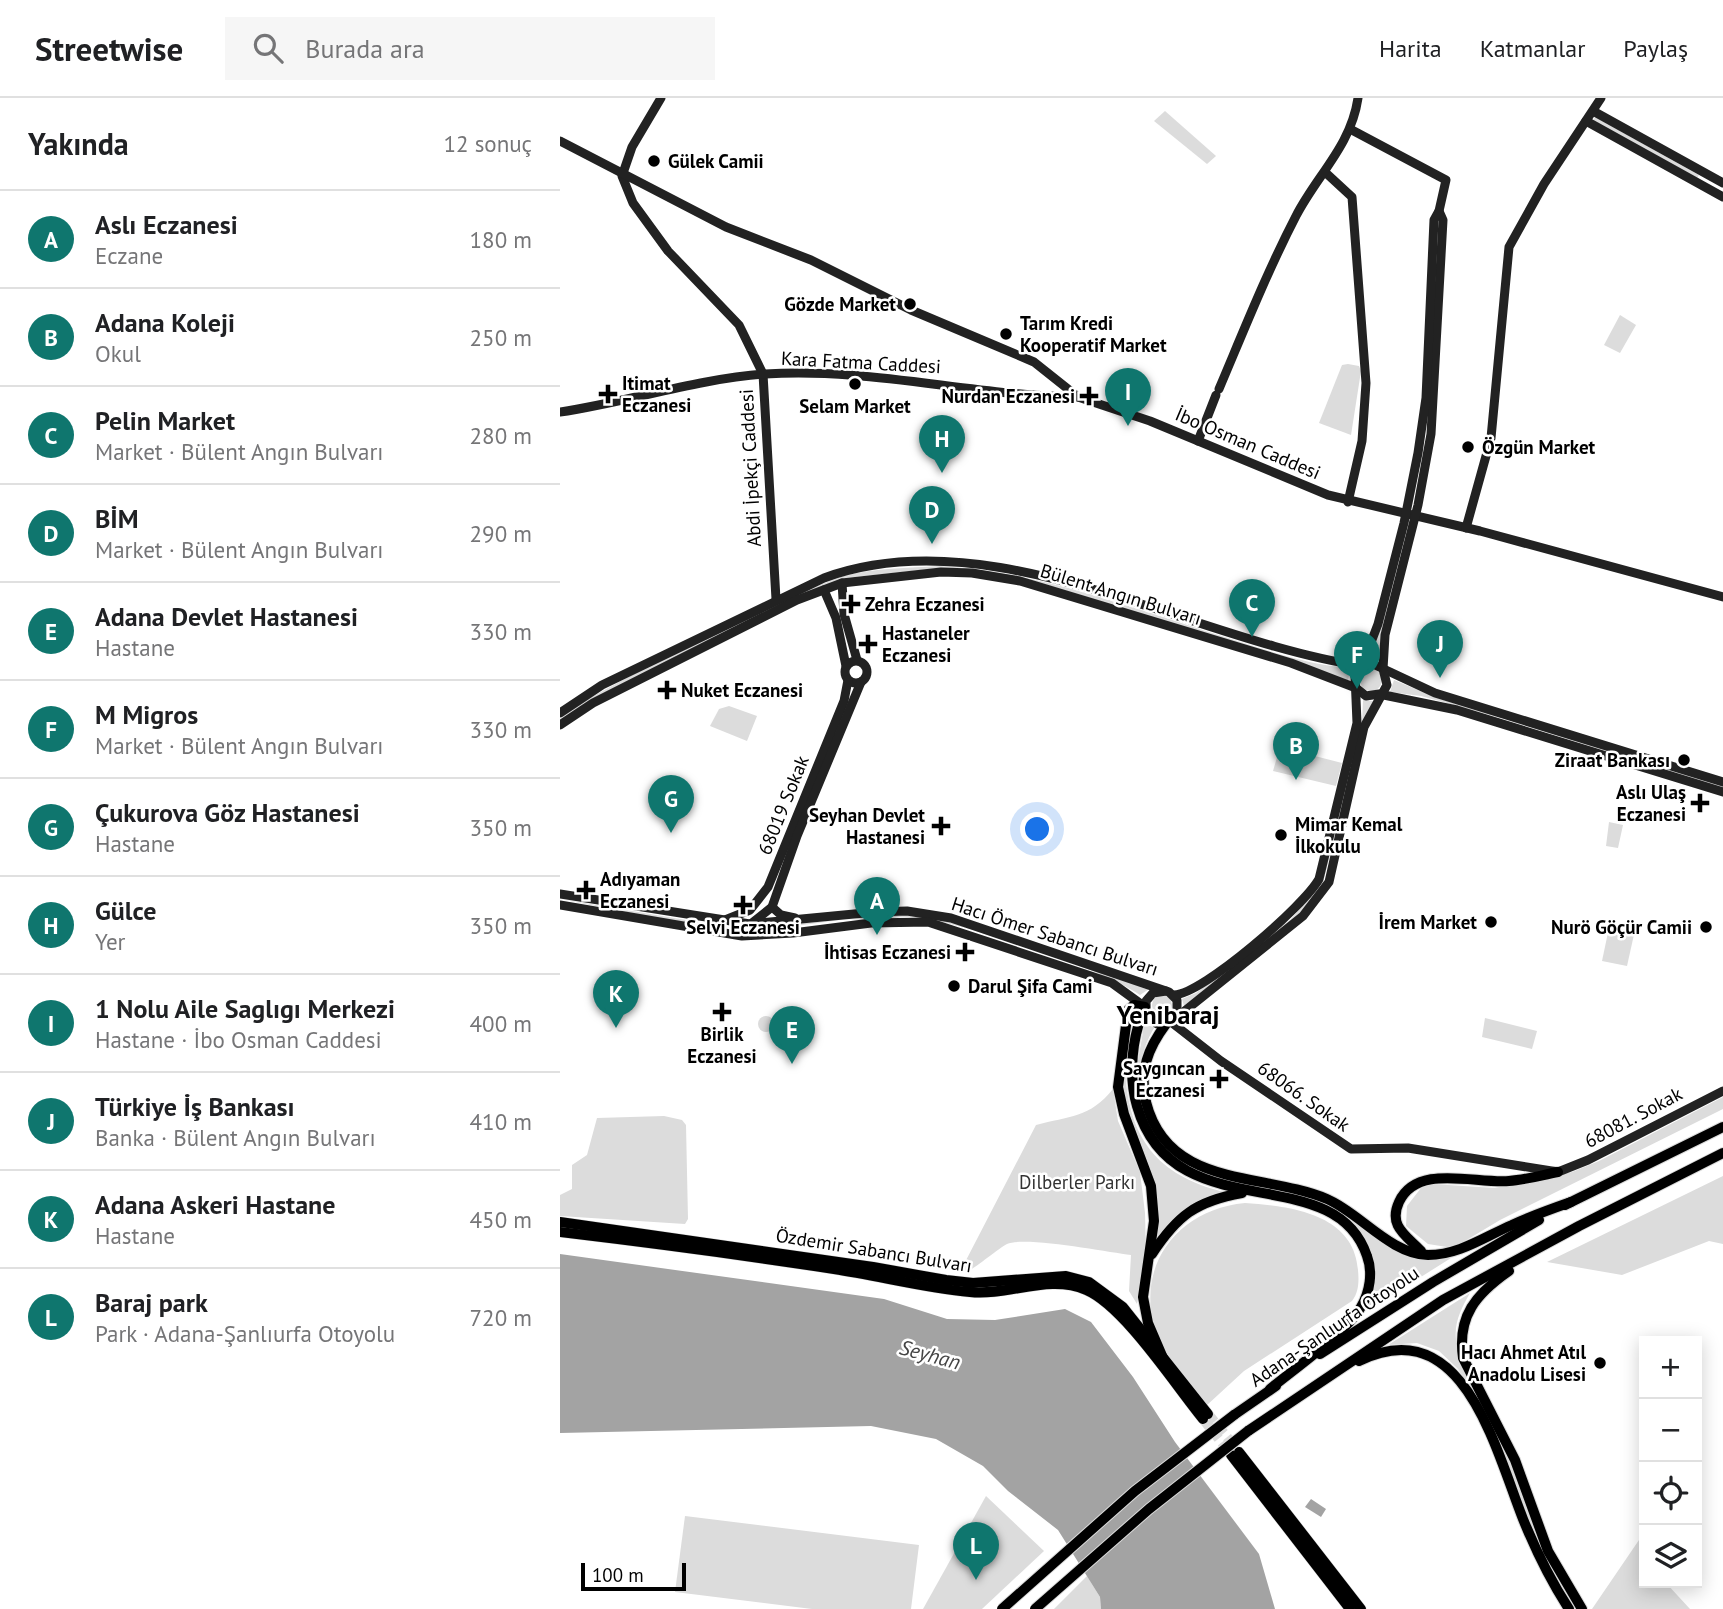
<!DOCTYPE html>
<html lang="tr">
<head>
<meta charset="utf-8">
<style>
	:root { --surface:#fff; --page:#f6f6f6; --text:#202124; --muted:#757577; --line:#e0e0e0; --accent:#0f766e }
	body { margin:0; font-family:"PT Sans",sans-serif; background:var(--page); color:var(--text) }
	.controls { position:absolute; right:21px; bottom:21px; display:grid; overflow:hidden; border-radius:0px; box-shadow:0 4px 18px #0003 }
	.controls button { width:63px; height:63px; display:grid; place-items:center; padding:0; border:0; border-bottom:2px solid var(--line); background:var(--surface); color:var(--text); font:35px sans-serif }
	.scale { position:absolute; left:21px; bottom:18px; width:105px; box-sizing:border-box; padding-left:7px; border:4px solid #000; border-top:0; font-size:19px; line-height:24px; white-space:nowrap; color:#000; -webkit-text-stroke:5px #fff; paint-order:stroke }
	.you { position:absolute; left:478px; top:732px; width:24px; height:24px; margin:-18px; border:5px solid #fff; border-radius:50%; background:#1a73e8; box-shadow:0 0 0 10px #1a73e833 }
	.badge { display:grid; place-items:center; width:46px; height:46px; border-radius:50%; background:var(--accent); color:#fff; font-size:23px; font-weight:700 }
	.pin { position:absolute; translate:-50% -58px; filter:drop-shadow(0 2px 4px #0008) }
	.pin::after { content:''; position:absolute; top:37px; width:24px; height:21px; background:inherit; clip-path:polygon(0 0,100% 0,50% 100%) }
	.list { margin:0; padding:0; list-style:none }
	h2 { display:flex; justify-content:space-between; align-items:center; height:91px; margin:0; padding:0 28px; font-size:30px }
	h2 small { font-size:23px; font-weight:400; color:var(--muted) }
	.list li { display:grid; grid-template-columns:46px 1fr auto; gap:21px; align-items:center; box-sizing:border-box; height:98px; padding:0 28px; border-top:2px solid var(--line) }
	.list b { display:block; font-size:26px; white-space:nowrap }
	.list p { margin:0; font-size:23px; white-space:nowrap; color:var(--muted) }
	.list em { font-size:23px; font-style:normal; color:var(--muted) }
	.icon { flex:none; width:38px; height:38px; fill:none; stroke:currentColor; stroke-width:2; stroke-linecap:round; stroke-linejoin:round }
	.map { position:relative; flex:none; width:1163px; height:1511px; overflow:hidden }
	header { display:flex; align-items:center; gap:42px; box-sizing:border-box; height:98px; padding:0 35px; background:var(--surface); border-bottom:2px solid var(--line) }
	header strong { font-size:33px }
	nav { display:flex; gap:38px; margin-inline-start:auto; font-size:24px }
	.search { width:490px; height:63px; background:var(--page); display:flex; align-items:center; gap:18px; box-sizing:border-box; padding:0 24px; border-radius:0px; color:var(--muted); font-size:26px }
	main { display:flex }
	aside { flex:1; background:var(--surface) }
	.map>svg:first-child { display:block }
	.green { fill:#dcdcdc }
	.water { fill:#a3a3a3 }
	.lines { fill:none; stroke-linecap:round; stroke-linejoin:round }
	.primary-tunnel { stroke:#d9d9d9; stroke-width:10; stroke-dasharray:10 5; stroke-linecap:butt }
	.primary-casing { stroke:#dbdbdb; stroke-width:11 }
	.highway-casing { stroke:#dbdbdb; stroke-width:12 }
	.secondary { stroke:#222; stroke-width:9 }
	.primary { stroke:#000; stroke-width:10 }
	.highway { stroke:#000; stroke-width:10 }
	.highway-bridge-casing { stroke:#dbdbdb; stroke-width:12; stroke-linecap:butt }
	.highway-bridge { stroke:#000; stroke-width:10 }
	.poi-dot { fill:#000; stroke:#fff; stroke-width:2.5 }
	.labels { text-anchor:middle; stroke-width:5; stroke-linejoin:round; paint-order:stroke }
	.poi-label { font-size:19px; font-weight:bold; fill:#000; stroke:#fff; text-anchor:start }
	.street-label { font-size:19px; fill:#000; stroke:#fff }
	.park-label { font-size:19px; fill:#333; stroke:#fff }
	.water-label { font-size:21px; font-style:italic; fill:#444; stroke:#fff }
	.district-label { font-size:26px; font-weight:bold; fill:#000; stroke:#fff }
</style>
</head>
<body>
<header>
<strong>Streetwise</strong>
<div class="search"><svg class="icon" aria-label="search" viewBox="0 0 24 24"><circle cx="10" cy="10" r="6"/><path d="M15 15l6 6"/></svg>Burada ara</div>
<nav><a>Harita</a><a>Katmanlar</a><a>Paylaş</a></nav>
</header>
<main>
<aside>
<h2>Yakında<small>12 sonuç</small></h2>
<ul class="list">
<li><span class="badge">A</span><div><b>Aslı Eczanesi</b><p>Eczane</p></div><em>180 m</em></li>
<li><span class="badge">B</span><div><b>Adana Koleji</b><p>Okul</p></div><em>250 m</em></li>
<li><span class="badge">C</span><div><b>Pelin Market</b><p>Market · Bülent Angın Bulvarı</p></div><em>280 m</em></li>
<li><span class="badge">D</span><div><b>BİM</b><p>Market · Bülent Angın Bulvarı</p></div><em>290 m</em></li>
<li><span class="badge">E</span><div><b>Adana Devlet Hastanesi</b><p>Hastane</p></div><em>330 m</em></li>
<li><span class="badge">F</span><div><b>M Migros</b><p>Market · Bülent Angın Bulvarı</p></div><em>330 m</em></li>
<li><span class="badge">G</span><div><b>Çukurova Göz Hastanesi</b><p>Hastane</p></div><em>350 m</em></li>
<li><span class="badge">H</span><div><b>Gülce</b><p>Yer</p></div><em>350 m</em></li>
<li><span class="badge">I</span><div><b>1 Nolu Aile Saglıgı Merkezi</b><p>Hastane · İbo Osman Caddesi</p></div><em>400 m</em></li>
<li><span class="badge">J</span><div><b>Türkiye İş Bankası</b><p>Banka · Bülent Angın Bulvarı</p></div><em>410 m</em></li>
<li><span class="badge">K</span><div><b>Adana Askeri Hastane</b><p>Hastane</p></div><em>450 m</em></li>
<li><span class="badge">L</span><div><b>Baraj park</b><p>Park · Adana-Şanlıurfa Otoyolu</p></div><em>720 m</em></li>
</ul>
</aside>
<div class="map">
<svg width="1163" height="1511" viewBox="0 0 1163 1511">
	<rect width="100%" height="100%" fill="#fff"/>
	<g class="green">
		<polygon points="605,13 656,58 647,66 594,23"/>
		<polygon points="1035,19 1139,77 1137,80 1033,23"/>
		<polygon points="1060,217 1076,227 1060,255 1044,247"/>
		<polygon points="788,266 799,268 801,273 791,337 759,325 782,267"/>
		<polygon points="848,426 821,536 819,561 810,559"/>
		<path d="M 380,468 C 480,473 575,511 671,541 C 710,553 749,567 790,570 L 788,583 L 700,552 L 464,480 L 380,470 L 285,480 L 240,497 L 34,600 L 0,621 C 10,603 251,487 284,478 C 315,470 348,470 380,468 Z"/>
		<circle cx="811" cy="582" r="11"/>
		<polygon points="834,582 877,600 1163,688 1163,690 941,620 861,598 830,594"/>
		<polygon points="803,602 813,603 803,626 762,789 744,812 624,908 622,901 636,895 730,822 760,788 802,626"/>
		<polygon points="169,608 197,618 187,643 150,628 159,611"/>
		<polygon points="720,649 782,665 776,688 713,673"/>
		<polygon points="1049,724 1063,727 1058,750 1046,748"/>
		<polygon points="0,801 144,825 143,829"/>
		<path d="M 349,817 L 393,824 L 589,891 L 580,897 C 540,870 397,821 348,819 C 295,817 241,829 188,833 L 192,829 Z"/>
		<polygon points="1050,825 1075,832 1067,868 1042,863"/>
		<circle cx="602" cy="907" r="10"/>
		<circle cx="206" cy="926" r="8"/>
		<polygon points="925,920 977,933 972,951 922,939"/>
		<path d="M 585,922 L 596,927 C 583,947 574,977 582,1001 C 588,1021 606,1041 617,1058 C 665,1073 716,1084 762,1102 C 817,1125 818,1164 891,1160 L 807,1213 C 825,1163 808,1131 763,1106 L 630,1072 L 604,1052 L 578,1002 L 576,974 Z"/>
		<path d="M 565,972 C 569,1040 596,1077 664,1094 C 633,1103 613,1117 594,1143 L 596,1115 L 563,999 L 562,973 Z"/>
		<path d="M 553,991 L 558,1023 L 580,1074 L 585,1115 L 586,1156 L 577,1206 L 569,1193 L 571,1157 C 546,1154 465,1138 447,1146 C 438,1151 419,1167 407,1174 L 402,1170 L 476,1027 C 509,1018 530,1020 553,991 Z"/>
		<polygon points="1163,999 1163,1011 940,1122 900,1146 887,1149 868,1146 846,1128 847,1108 861,1090 872,1086 935,1090 1012,1074 1039,1063"/>
		<polygon points="104,1018 122,1022 126,1027 128,1121 125,1126 0,1118 0,1097 12,1091 12,1067 27,1057 37,1020"/>
		<polygon points="1163,1078 1163,1146 1149,1143 1062,1177 987,1164"/>
		<path d="M 685,1105 C 731,1108 794,1116 798,1172 C 799,1183 799,1194 792,1203 L 684,1273 L 646,1308 C 631,1288 612,1268 601,1246 C 569,1177 612,1112 685,1105 Z"/>
		<path d="M 910,1195 C 902,1209 894,1224 896,1241 C 900,1282 933,1321 949,1358 C 972,1410 986,1463 1017,1511 L 1002,1493 L 967,1421 L 933,1331 L 898,1271 L 879,1253 L 857,1245 L 828,1247 Z"/>
		<polygon points="426,1398 484,1453 422,1511 363,1511"/>
		<polygon points="125,1418 359,1447 351,1511 252,1511 115,1494"/>
		<polygon points="1079,1442 1084,1453 1084,1485 1106,1485 1130,1511 1032,1511"/>
		<polygon points="527,1478 540,1499 541,1511 494,1511"/>
	</g>
	<g class="water">
		<polygon points="0,1156 324,1201 387,1221 435,1222 505,1211 531,1224 573,1279 615,1344 699,1456 715,1511 541,1511 540,1499 498,1432 448,1393 423,1368 376,1341 311,1328 0,1335"/>
		<polygon points="751,1401 766,1411 761,1419 745,1409"/>
	</g>
	<g class="lines">
		<g class="primary-tunnel">
			<polyline points="648,1316 676,1350"/>
			<polyline points="643,1321 671,1356"/>
		</g>
		<g class="primary-casing">
			<g id="primary">
				<polyline points="0,1124 313,1169 386,1182 413,1185 506,1178 529,1184 563,1209 648,1316"/>
				<path d="M 0,1134 C 92,1145 183,1157 274,1171 C 320,1178 365,1190 410,1194 C 449,1198 489,1176 526,1192 C 564,1208 615,1287 643,1321"/>
				<polyline points="679,1354 801,1511"/>
				<polyline points="671,1357 790,1511"/>
			</g>
		</g>
		<g class="highway-casing">
			<g id="highway">
				<path d="M 606,926 C 588,950 579,973 586,1004 C 608,1091 703,1074 767,1101 C 800,1115 830,1156 868,1157 C 899,1157 924,1139 952,1127 C 971,1118 991,1111 1011,1104"/>
				<polyline points="1005,1107 1163,1029"/>
				<path d="M 861,1153 C 846,1137 828,1128 839,1104 C 857,1065 915,1086 949,1083 C 965,1082 982,1077 998,1074"/>
				<path d="M 592,1156 C 617,1118 636,1103 682,1095"/>
				<path d="M 949,1173 C 916,1196 897,1218 903,1260 L 955,1362 L 988,1453 L 1022,1511"/>
				<polyline points="760,1256 873,1184 979,1122"/>
				<path d="M 603,1260 L 588,1225 L 583,1199 L 594,1123 L 591,1088 L 564,1016 L 558,989 L 568,912 L 574,907 L 585,909 C 572,938 568,977 577,1008 C 613,1134 774,1059 807,1158 C 813,1174 810,1194 801,1209 C 786,1235 734,1271 710,1291"/>
				<path d="M 799,1263 C 903,1212 935,1350 963,1421 C 976,1453 990,1482 1009,1511"/>
				<polyline points="674,1317 716,1288"/>
				<polyline points="688,1333 883,1202 1019,1128 1163,1055"/>
			</g>
		</g>
		<g class="secondary">
			<polyline points="101,0 72,49 62,78 73,105 108,153 179,227 203,276 216,501"/>
			<polyline points="1033,13 1163,85"/>
			<polyline points="1026,23 1163,99"/>
			<polyline points="0,43 166,129 251,162 351,212 474,264 518,299 590,323 768,397 920,433 1163,499"/>
			<polyline points="766,75 792,99 806,285 802,343 788,404"/>
			<path d="M 659,291 C 684,232 707,174 736,118 C 757,77 791,48 798,0"/>
			<path d="M 0,314 C 68,304 136,281 205,276 C 310,269 413,298 518,299"/>
			<polyline points="638,343 656,297"/>
			<polyline points="906,430 931,340 949,149 984,86 1041,0"/>
			<polyline points="282,485 284,516 297,562"/>
			<polyline points="264,492 276,520 286,568"/>
			<circle cx="296" cy="574" r="11"/>
			<path d="M 0,615 L 42,587 L 264,480 C 433,418 633,543 802,568 L 813,566 L 875,595 L 1163,684"/>
			<polyline points="0,627 33,605 237,502 282,485 381,474 412,475 460,483 731,565 796,590 806,598 819,596 897,612 1163,694"/>
			<polyline points="0,796 190,826 315,814 347,813 391,820 609,894 617,902 617,917"/>
			<polyline points="0,807 182,838 233,835 311,825 368,824 552,885 585,909"/>
			<polyline points="212,809 221,817 235,820"/>
			<polyline points="165,822 190,812 208,789 284,603 288,582"/>
			<polyline points="192,825 212,809 237,738 301,584"/>
			<polyline points="606,893 593,895 586,903 586,914 597,926 611,924 743,818 769,784 804,629 827,587 823,571 825,537 858,407 871,336 883,122 879,113"/>
			<path d="M 614,897 C 643,896 744,808 759,781 L 797,625 L 795,577 L 802,568 L 818,526 L 844,425 L 858,355 L 866,300 L 874,122 L 879,113 L 886,82 L 790,31"/>
			<polyline points="611,924 661,963 791,1051 848,1050 998,1074 1028,1062 1163,993"/>
		</g>
		<use href="#primary" class="primary"/>
		<use href="#highway" class="highway"/>
		<g class="highway-bridge-casing">
			<g id="highway-bridge">
				<polyline points="442,1511 575,1393 674,1317"/>
				<polyline points="475,1511 589,1411 688,1333"/>
			</g>
		</g>
		<use href="#highway-bridge" class="highway-bridge"/>
	</g>
	<g class="poi-dot">
		<circle cx="94" cy="63" r="7"/>
		<circle cx="350" cy="206" r="7"/>
		<circle cx="446" cy="236" r="7"/>
		<circle cx="295" cy="286" r="7"/>
		<path d="M44.5 285.5h7v7h7v7h-7v7h-7v-7h-7v-7h7z"/>
		<path d="M525.5 287.5h7v7h7v7h-7v7h-7v-7h-7v-7h7z"/>
		<circle cx="908" cy="349" r="7"/>
		<path d="M287.5 495.5h7v7h7v7h-7v7h-7v-7h-7v-7h7z"/>
		<path d="M304.5 535.5h7v7h7v7h-7v7h-7v-7h-7v-7h7z"/>
		<path d="M103.5 581.5h7v7h7v7h-7v7h-7v-7h-7v-7h7z"/>
		<circle cx="1124" cy="662" r="7"/>
		<path d="M1136.5 694.5h7v7h7v7h-7v7h-7v-7h-7v-7h7z"/>
		<path d="M377.5 717.5h7v7h7v7h-7v7h-7v-7h-7v-7h7z"/>
		<circle cx="721" cy="737" r="7"/>
		<path d="M22.5 781.5h7v7h7v7h-7v7h-7v-7h-7v-7h7z"/>
		<path d="M179.5 796.5h7v7h7v7h-7v7h-7v-7h-7v-7h7z"/>
		<circle cx="931" cy="824" r="7"/>
		<circle cx="1146" cy="829" r="7"/>
		<path d="M401.5 843.5h7v7h7v7h-7v7h-7v-7h-7v-7h7z"/>
		<circle cx="394" cy="888" r="7"/>
		<path d="M158.5 903.5h7v7h7v7h-7v7h-7v-7h-7v-7h7z"/>
		<path d="M655.5 970.5h7v7h7v7h-7v7h-7v-7h-7v-7h7z"/>
		<circle cx="1040" cy="1265" r="7"/>
	</g>
	<g class="labels">
		<g class="poi-label">
			<text x="108" y="70">Gülek Camii</text>
			<text x="336" y="213" text-anchor="end">Gözde Market</text>
			<text x="460" y="232">Tarım Kredi<tspan x="460" dy="22">Kooperatif Market</tspan></text>
			<text x="62" y="292">Itimat<tspan x="62" dy="22">Eczanesi</tspan></text>
			<text x="515" y="305" text-anchor="end">Nurdan Eczanesi</text>
			<text x="295" y="315" text-anchor="middle">Selam Market</text>
			<text x="922" y="356">Özgün Market</text>
			<text x="305" y="513">Zehra Eczanesi</text>
			<text x="322" y="542">Hastaneler<tspan x="322" dy="22">Eczanesi</tspan></text>
			<text x="121" y="599">Nuket Eczanesi</text>
			<text x="1110" y="669" text-anchor="end">Ziraat Bankası</text>
			<text x="1126" y="701" text-anchor="end">Aslı Ulaş<tspan x="1126" dy="22">Eczanesi</tspan></text>
			<text x="365" y="724" text-anchor="end">Seyhan Devlet<tspan x="365" dy="22">Hastanesi</tspan></text>
			<text x="735" y="733">Mimar Kemal<tspan x="735" dy="22">İlkokulu</tspan></text>
			<text x="40" y="788">Adıyaman<tspan x="40" dy="22">Eczanesi</tspan></text>
			<text x="917" y="831" text-anchor="end">İrem Market</text>
			<text x="183" y="836" text-anchor="middle">Selvi Eczanesi</text>
			<text x="1132" y="836" text-anchor="end">Nurö Göçür Camii</text>
			<text x="391" y="861" text-anchor="end">İhtisas Eczanesi</text>
			<text x="408" y="895">Darul Şifa Cami</text>
			<text x="162" y="943" text-anchor="middle">Birlik<tspan x="162" dy="22">Eczanesi</tspan></text>
			<text x="645" y="977" text-anchor="end">Saygıncan<tspan x="645" dy="22">Eczanesi</tspan></text>
			<text x="1026" y="1261" text-anchor="end">Hacı Ahmet Atıl<tspan x="1026" dy="22">Anadolu Lisesi</tspan></text>
		</g>
		<g class="street-label">
			<text transform="translate(301 264) rotate(3)" y="7">Kara Fatma Caddesi</text>
			<text transform="translate(688 345) rotate(23)" y="7">İbo Osman Caddesi</text>
			<text transform="translate(190 370) rotate(-93)" y="7">Abdi İpekçi Caddesi</text>
			<text transform="translate(561 496) rotate(17)" y="7">Bülent Angın Bulvarı</text>
			<text transform="translate(223 707) rotate(-68)" y="7">68019 Sokak</text>
			<text transform="translate(495 838) rotate(18)" y="7">Hacı Ömer Sabancı Bulvarı</text>
			<text transform="translate(744 998) rotate(35)" y="7">68066. Sokak</text>
			<text transform="translate(1073 1019) rotate(-28)" y="7">68081. Sokak</text>
			<text transform="translate(314 1152) rotate(9)" y="7">Özdemir Sabancı Bulvarı</text>
			<text transform="translate(774 1228) rotate(-34)" y="7">Adana-Şanlıurfa Otoyolu</text>
		</g>
		<g class="park-label">
			<text x="517" y="1091">Dilberler Parkı</text>
		</g>
		<g class="water-label">
			<text transform="translate(370 1257) rotate(15)" y="7">Seyhan</text>
		</g>
		<g class="district-label">
			<text x="608" y="926">Yenibaraj</text>
		</g>
	</g>
</svg>
<div class="controls">
<button>+</button>
<button>−</button>
<button><svg class="icon" aria-label="locate" viewBox="0 0 24 24"><circle cx="12" cy="12" r="6"/><path d="M12 2v4M12 18v4M2 12h4M18 12h4"/></svg></button>
<button><svg class="icon" aria-label="layers" viewBox="0 0 24 24"><path d="M12 4l9 5-9 5-9-5zM3 14l9 5 9-5"/></svg></button>
</div>
<div class="scale">100 m</div>
<div class="you"></div>
<div class="pin badge" style="left:317px;top:837px">A</div>
<div class="pin badge" style="left:736px;top:682px">B</div>
<div class="pin badge" style="left:692px;top:539px">C</div>
<div class="pin badge" style="left:372px;top:446px">D</div>
<div class="pin badge" style="left:232px;top:966px">E</div>
<div class="pin badge" style="left:797px;top:591px">F</div>
<div class="pin badge" style="left:111px;top:735px">G</div>
<div class="pin badge" style="left:382px;top:375px">H</div>
<div class="pin badge" style="left:568px;top:328px">I</div>
<div class="pin badge" style="left:880px;top:580px">J</div>
<div class="pin badge" style="left:56px;top:930px">K</div>
<div class="pin badge" style="left:416px;top:1482px">L</div>
</div>
</main>
</body>
</html>
